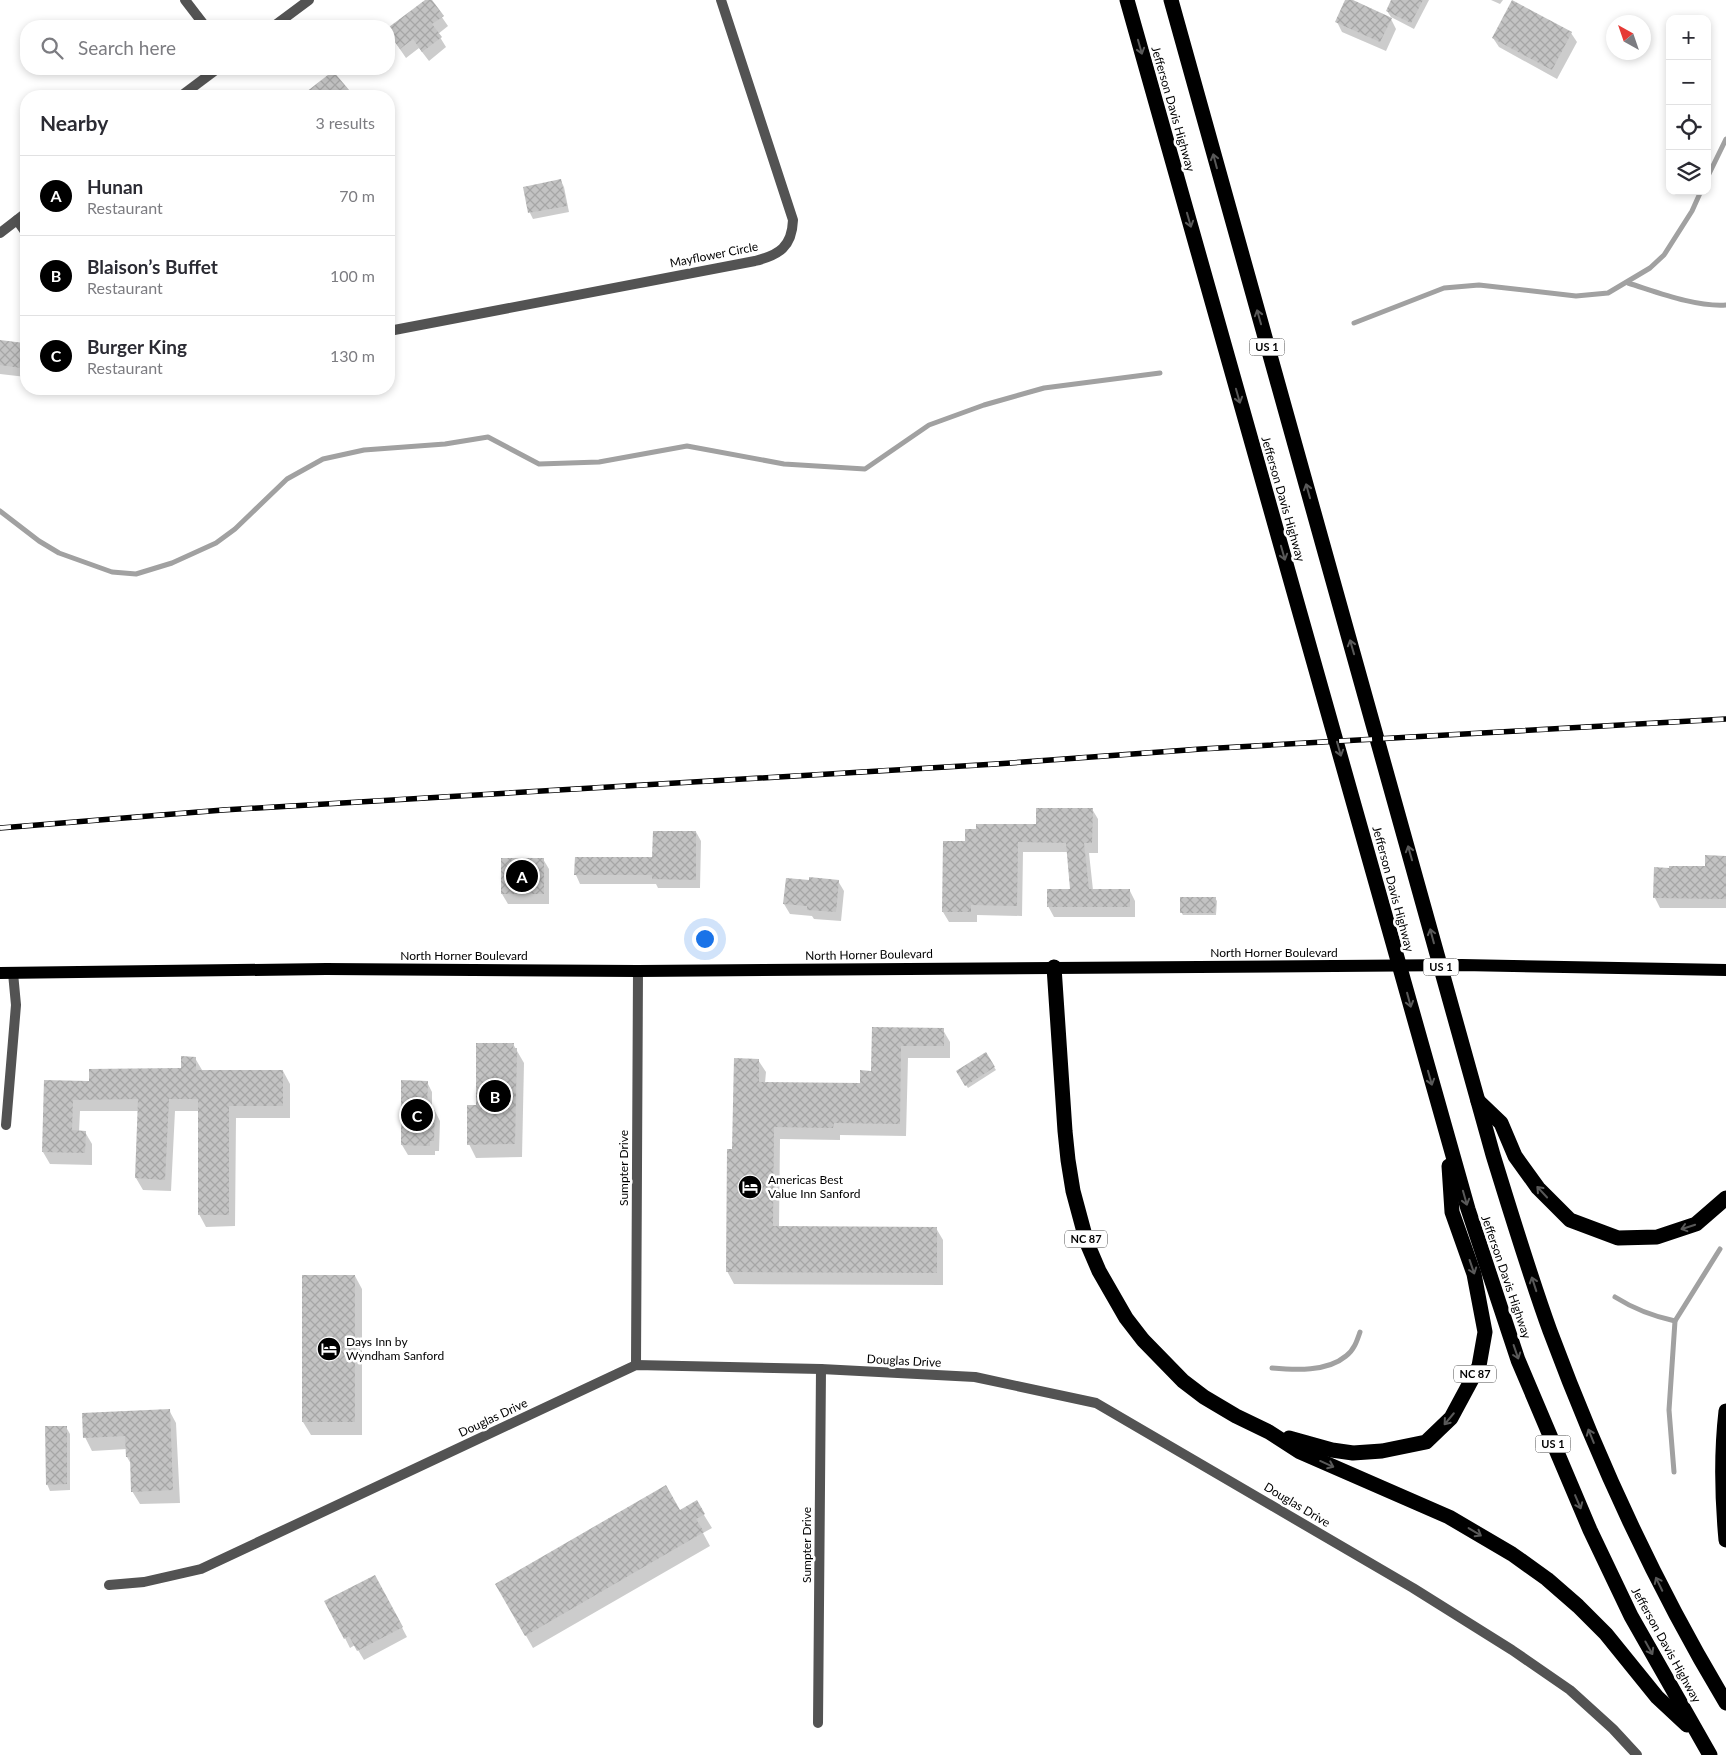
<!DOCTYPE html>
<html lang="en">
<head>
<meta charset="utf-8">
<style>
	:root { --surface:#fff; --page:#f2f2f3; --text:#2b2b33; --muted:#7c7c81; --line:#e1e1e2; --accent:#000 }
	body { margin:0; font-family:Lato,sans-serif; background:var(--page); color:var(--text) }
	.controls { position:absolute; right:15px; top:15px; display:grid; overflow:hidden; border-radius:10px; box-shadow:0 2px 8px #0003 }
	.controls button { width:45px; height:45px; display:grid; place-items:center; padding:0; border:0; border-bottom:1px solid var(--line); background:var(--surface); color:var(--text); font:25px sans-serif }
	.compass { position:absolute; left:1606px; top:15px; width:45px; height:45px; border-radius:50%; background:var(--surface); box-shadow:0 2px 8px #0003; rotate:320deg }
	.you { position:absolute; left:704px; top:938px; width:18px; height:18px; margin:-12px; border:4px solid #fff; border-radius:50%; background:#1a73e8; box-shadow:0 0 0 8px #1a73e833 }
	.badge { display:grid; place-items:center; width:32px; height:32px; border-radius:50%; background:var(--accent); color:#fff; font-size:16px; font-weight:700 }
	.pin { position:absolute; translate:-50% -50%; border:2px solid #fff; box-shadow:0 1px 5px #0006 }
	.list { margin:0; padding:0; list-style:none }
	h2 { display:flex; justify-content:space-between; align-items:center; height:65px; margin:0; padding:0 20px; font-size:21px }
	h2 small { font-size:16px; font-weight:400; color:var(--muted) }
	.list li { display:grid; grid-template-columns:32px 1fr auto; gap:15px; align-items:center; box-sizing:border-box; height:80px; padding:0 20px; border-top:1px solid var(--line) }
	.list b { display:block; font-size:19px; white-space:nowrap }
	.list p { margin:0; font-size:16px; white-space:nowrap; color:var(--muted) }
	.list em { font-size:16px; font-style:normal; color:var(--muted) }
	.icon { flex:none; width:28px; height:28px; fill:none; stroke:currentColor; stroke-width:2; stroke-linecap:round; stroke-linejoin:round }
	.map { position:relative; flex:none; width:1726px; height:1755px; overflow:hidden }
	.search { position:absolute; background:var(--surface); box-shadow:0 2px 8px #0003; left:20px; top:20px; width:375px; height:55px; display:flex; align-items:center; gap:12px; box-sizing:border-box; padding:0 18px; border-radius:20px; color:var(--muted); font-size:19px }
	.panel { position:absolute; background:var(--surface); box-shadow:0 2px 8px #0003; left:20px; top:90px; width:375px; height:305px; border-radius:20px }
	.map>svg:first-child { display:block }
	.shadow { fill:#0003 }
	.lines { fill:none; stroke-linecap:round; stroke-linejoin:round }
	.stream { stroke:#a1a1a1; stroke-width:5 }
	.building { fill:url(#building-cross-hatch) }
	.minor { stroke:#535353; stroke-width:10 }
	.primary { stroke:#000; stroke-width:12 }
	.motorway { stroke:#000; stroke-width:15 }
	.rail-casing { stroke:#000; stroke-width:5.5 }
	.rail { stroke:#fff; stroke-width:4; stroke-dasharray:11; stroke-linecap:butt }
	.oneway { stroke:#595959 }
	.labels { text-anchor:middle; stroke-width:5; stroke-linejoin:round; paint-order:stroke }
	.shield { fill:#fff; stroke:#4c4c4c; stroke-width:1 }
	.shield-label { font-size:11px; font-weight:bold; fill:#000 }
	.street-label { font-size:12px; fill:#000; stroke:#fff }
	.poi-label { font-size:12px; fill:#000; stroke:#fff; text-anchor:start }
</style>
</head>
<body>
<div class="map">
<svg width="1726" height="1755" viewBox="0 0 1726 1755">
	<defs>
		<pattern id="building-cross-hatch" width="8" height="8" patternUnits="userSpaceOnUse" patternTransform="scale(1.25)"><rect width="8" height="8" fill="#c3c3c3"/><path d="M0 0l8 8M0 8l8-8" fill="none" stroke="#a6a6a6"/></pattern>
	</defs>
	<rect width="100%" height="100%" fill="#fff"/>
	<g class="shadow">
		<polygon points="427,0 430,0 448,26 438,34 446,47 429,61 419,48 406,58 393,39 389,33 389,28"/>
		<polygon points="1347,0 1350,0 1391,19 1396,29 1386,51 1342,32 1337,22"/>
		<polygon points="1393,0 1429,0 1414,29 1391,17 1387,11"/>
		<polygon points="1491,0 1503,0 1500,4"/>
		<polygon points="1571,33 1577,42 1557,79 1499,47 1493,38"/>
		<polygon points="98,69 111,69 103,75"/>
		<polygon points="333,73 351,96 303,96"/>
		<polygon points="561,181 564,187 569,212 533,219 530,213 525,188"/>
		<polygon points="0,341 23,344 26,349 26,377 0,374"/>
		<polygon points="1092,809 1098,819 1098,853 1089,853 1093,890 1130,891 1135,901 1135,917 1054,917 1048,906 1071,890 1068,852 1023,852 1022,916 977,915 977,922 949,922 943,912 966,843 1037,826"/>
		<polygon points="696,832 701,841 700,888 658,888 656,884 580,884 576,875 576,858 653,858"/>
		<polygon points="1726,857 1726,908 1660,908 1655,898"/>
		<polygon points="543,859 549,869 549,904 508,904 502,894"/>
		<polygon points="838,881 844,891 841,921 814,919 812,916 790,914 784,904"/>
		<polygon points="1215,898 1217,901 1216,915 1183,915 1181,912"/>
		<polygon points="873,1029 943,1030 950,1042 950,1058 908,1058 906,1136 840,1135 840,1140 780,1139 779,1227 936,1228 943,1240 943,1285 734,1284 727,1271 734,1150 758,1060 766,1072 765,1083 861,1084 872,1072"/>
		<polygon points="513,1044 524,1063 522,1157 476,1158 469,1144 477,1106"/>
		<polygon points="985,1054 996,1070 968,1088 957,1072"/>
		<polygon points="195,1058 202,1070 283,1071 290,1084 290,1118 236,1118 235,1226 206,1227 199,1214 199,1111 175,1111 171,1191 143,1190 136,1178 139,1111 80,1111 79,1132 85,1132 92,1144 92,1165 50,1164 43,1152 46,1081 90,1082 182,1070"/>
		<polygon points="427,1082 432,1092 432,1111 435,1111 440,1121 439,1151 435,1151 435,1155 408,1155 402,1145"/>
		<polygon points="355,1276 362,1289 362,1435 311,1435 303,1422"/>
		<polygon points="169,1410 176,1423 180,1503 140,1504 132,1491 131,1464 127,1457 127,1449 92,1451 85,1437"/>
		<polygon points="66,1427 70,1434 70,1490 50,1491 47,1484"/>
		<polygon points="696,1502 712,1528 703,1533 710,1546 533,1648 497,1585 680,1511"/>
		<polygon points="380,1586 407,1637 364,1660 355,1645 350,1648 345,1638"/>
	</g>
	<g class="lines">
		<g class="stream">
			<polyline points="1707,178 1726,139"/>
			<path d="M 1628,283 C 1657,292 1695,307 1726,305"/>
			<polyline points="1354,323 1444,288 1479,285 1576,296 1608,293 1650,268 1664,255 1692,211 1701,191"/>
			<polyline points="0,511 39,541 59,553 112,572 136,574 172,563 216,543 235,529 287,479 323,459 364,450 445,444 488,437 539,464 599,462 687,446 784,464 865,469 929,425 984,405 1044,388 1160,373"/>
			<path d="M 1615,1297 C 1634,1309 1652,1316 1675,1321"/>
			<path d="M 1272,1368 C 1295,1370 1327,1372 1346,1356 C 1354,1350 1357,1341 1360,1332"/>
			<polyline points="1674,1472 1669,1410 1675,1321 1720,1249"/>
		</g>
	</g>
	<g class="building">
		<polygon points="425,0 432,0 444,16 432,24 442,37 422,52 413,39 400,49 389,34 389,27"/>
		<polygon points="1345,0 1353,0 1392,18 1380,42 1335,22"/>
		<polygon points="1391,0 1423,0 1411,23 1386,11"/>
		<polygon points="1512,0 1572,32 1552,70 1492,38"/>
		<polygon points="333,71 349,90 341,96 301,96"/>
		<polygon points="561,179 567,206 528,213 523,187"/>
		<polygon points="0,340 24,343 21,368 0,365"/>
		<polygon points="1036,808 1093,808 1092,843 1084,843 1089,889 1130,889 1130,907 1047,907 1047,889 1070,889 1066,843 1018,842 1017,906 971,905 971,912 942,912 943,841 965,841 965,829 976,829 976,824 1036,824"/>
		<polygon points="653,831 696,831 696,880 652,879 652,875 574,875 575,857 652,857"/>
		<polygon points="1705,855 1726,856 1726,899 1653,898 1654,867 1669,868 1669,866 1705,866"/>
		<rect x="501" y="858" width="43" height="36"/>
		<polygon points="809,877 839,880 836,912 807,910 807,906 783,904 786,878 809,880"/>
		<polygon points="1180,897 1216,897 1215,913 1180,913"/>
		<polygon points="872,1027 944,1028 944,1046 901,1046 900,1124 834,1123 833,1128 774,1127 773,1226 937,1227 937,1273 726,1272 727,1149 732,1149 734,1058 759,1059 759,1082 860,1083 860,1070 871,1071"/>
		<polygon points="476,1043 514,1043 513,1048 517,1048 515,1144 467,1145 467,1105 476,1105"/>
		<polygon points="986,1052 995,1067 965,1086 956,1071"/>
		<polygon points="181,1056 196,1057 196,1070 283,1070 283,1106 229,1106 229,1215 198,1215 198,1099 169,1099 165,1180 135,1178 138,1099 73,1100 72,1130 86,1131 85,1153 42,1152 44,1080 89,1081 89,1069 181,1068"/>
		<polygon points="401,1080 428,1081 427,1109 435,1110 434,1141 430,1141 430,1146 401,1145"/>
		<rect x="302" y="1275" width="53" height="147"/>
		<polygon points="170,1409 173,1490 131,1492 130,1457 126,1457 125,1436 83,1438 82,1413"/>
		<polygon points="45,1426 67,1426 67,1484 46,1485"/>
		<polygon points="666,1485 680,1510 697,1500 705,1514 696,1519 704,1532 525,1636 495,1584"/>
		<polygon points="375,1575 403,1627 357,1651 349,1636 344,1639 324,1601"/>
	</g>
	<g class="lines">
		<g class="minor">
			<polyline points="185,0 205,26"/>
			<polyline points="274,26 309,0"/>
			<polyline points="181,96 217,69"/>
			<polyline points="17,220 26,233"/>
			<polyline points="0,233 26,213"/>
			<path d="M 389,331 L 755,261 C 779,255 792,247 793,220 L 721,0"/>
			<polyline points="6,1125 16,1005 13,973"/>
			<polyline points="636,1365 638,971"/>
			<polyline points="109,1585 144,1582 201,1569 636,1365 821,1369 975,1377 1096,1403 1413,1588 1512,1650 1570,1690 1613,1729 1637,1755"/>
			<polyline points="818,1723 821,1369"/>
		</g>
		<polyline class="primary" points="0,973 326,969 638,971 1462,965 1726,970"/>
		<g class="motorway">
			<polyline points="1127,0 1468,1209 1518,1360 1590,1530 1631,1616 1710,1755"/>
			<path d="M 1171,0 L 1493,1155 C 1511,1213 1529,1273 1550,1331 C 1598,1460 1655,1585 1726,1703"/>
			<polyline points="1054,967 1065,1131 1068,1160 1073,1191 1087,1243 1099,1271 1126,1318 1143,1340 1183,1381 1204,1397 1236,1416 1269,1432 1300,1452 1449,1517 1512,1554 1547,1579 1578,1606 1606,1634 1657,1697 1687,1725"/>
			<polyline points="1478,1101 1501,1123 1515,1156 1538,1188 1570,1220 1618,1238 1657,1237 1696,1224 1726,1198"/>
			<path d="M 1726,1411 C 1721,1454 1722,1497 1726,1540"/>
			<polyline points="1289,1438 1332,1450 1353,1453 1382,1451 1426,1442 1451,1418 1479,1366 1485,1332 1474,1274 1452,1212 1449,1166"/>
		</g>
		<g class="rail-casing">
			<polyline id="rail" points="0,828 223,810 996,764 1201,749 1726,719"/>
		</g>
		<use href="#rail" class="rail"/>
	</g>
	<defs><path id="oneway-shaft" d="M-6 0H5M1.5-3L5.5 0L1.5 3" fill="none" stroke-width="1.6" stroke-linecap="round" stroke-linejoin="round" transform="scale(1.25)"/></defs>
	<g class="oneway">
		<use href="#oneway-shaft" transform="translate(1140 47) rotate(74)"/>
		<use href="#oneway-shaft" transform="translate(1215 161) rotate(-105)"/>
		<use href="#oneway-shaft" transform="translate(1189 220) rotate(74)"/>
		<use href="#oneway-shaft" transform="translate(1259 317) rotate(-106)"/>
		<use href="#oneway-shaft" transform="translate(1238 396) rotate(74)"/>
		<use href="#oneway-shaft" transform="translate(1308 491) rotate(-106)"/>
		<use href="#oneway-shaft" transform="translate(1283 553) rotate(74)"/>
		<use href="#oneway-shaft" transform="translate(1352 647) rotate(-106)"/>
		<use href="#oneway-shaft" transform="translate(1339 749) rotate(74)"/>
		<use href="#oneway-shaft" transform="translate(1410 853) rotate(-106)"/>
		<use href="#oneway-shaft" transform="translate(1432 936) rotate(-105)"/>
		<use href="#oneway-shaft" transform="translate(1409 1000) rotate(75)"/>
		<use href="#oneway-shaft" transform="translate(1430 1078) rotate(74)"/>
		<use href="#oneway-shaft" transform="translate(1542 1192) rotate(-133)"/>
		<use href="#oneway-shaft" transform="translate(1465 1198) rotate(74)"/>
		<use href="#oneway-shaft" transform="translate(1688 1227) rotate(162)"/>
		<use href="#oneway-shaft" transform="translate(1472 1267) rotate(71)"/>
		<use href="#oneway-shaft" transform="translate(1534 1284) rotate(-108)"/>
		<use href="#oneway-shaft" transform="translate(1516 1352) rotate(71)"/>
		<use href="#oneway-shaft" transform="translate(1449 1419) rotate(130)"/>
		<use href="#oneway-shaft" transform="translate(1591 1436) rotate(-112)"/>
		<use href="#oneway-shaft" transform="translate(1327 1464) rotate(24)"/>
		<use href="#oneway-shaft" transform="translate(1578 1502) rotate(67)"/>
		<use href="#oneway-shaft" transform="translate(1475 1532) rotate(31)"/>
		<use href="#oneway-shaft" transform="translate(1659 1584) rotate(-116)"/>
		<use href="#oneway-shaft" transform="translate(1649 1648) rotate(61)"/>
	</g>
	<defs>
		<g id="hotel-disc" transform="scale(1.25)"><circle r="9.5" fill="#000" stroke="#fff"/><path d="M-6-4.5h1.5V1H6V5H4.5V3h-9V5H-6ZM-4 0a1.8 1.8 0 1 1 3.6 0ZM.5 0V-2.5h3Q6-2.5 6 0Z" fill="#fff"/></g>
	</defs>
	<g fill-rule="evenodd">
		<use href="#hotel-disc" x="750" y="1187"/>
		<use href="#hotel-disc" x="329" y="1349"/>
	</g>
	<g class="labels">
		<g class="shield">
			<rect x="1249.5" y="338.5" width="35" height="17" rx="4"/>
			<rect x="1423.5" y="958.5" width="35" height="17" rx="4"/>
			<rect x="1065" y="1230.5" width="42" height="17" rx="4"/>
			<rect x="1454" y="1365.5" width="42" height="17" rx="4"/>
			<rect x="1535.5" y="1435.5" width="35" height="17" rx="4"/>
		</g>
		<g class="shield-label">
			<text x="1267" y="351">US 1</text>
			<text x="1441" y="971">US 1</text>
			<text x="1086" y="1243">NC 87</text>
			<text x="1475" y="1378">NC 87</text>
			<text x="1553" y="1448">US 1</text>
		</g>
		<g class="street-label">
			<text transform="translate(1173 109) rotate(74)" y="4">Jefferson Davis Highway</text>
			<text transform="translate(714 255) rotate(-11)" y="4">Mayflower Circle</text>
			<text transform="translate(1283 499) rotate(74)" y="4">Jefferson Davis Highway</text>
			<text transform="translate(1393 889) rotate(75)" y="4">Jefferson Davis Highway</text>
			<text x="1274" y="957">North Horner Boulevard</text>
			<text transform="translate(869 955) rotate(-1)" y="4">North Horner Boulevard</text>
			<text x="464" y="960">North Horner Boulevard</text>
			<text transform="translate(624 1168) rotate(-90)" y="4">Sumpter Drive</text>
			<text transform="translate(1506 1277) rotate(71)" y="4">Jefferson Davis Highway</text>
			<text transform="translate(904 1361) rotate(3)" y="4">Douglas Drive</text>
			<text transform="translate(493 1418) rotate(-25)" y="4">Douglas Drive</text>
			<text transform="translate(1297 1505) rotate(31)" y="4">Douglas Drive</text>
			<text transform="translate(807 1545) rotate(-90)" y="4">Sumpter Drive</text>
			<text transform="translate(1666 1645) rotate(61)" y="4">Jefferson Davis Highway</text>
		</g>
		<g class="poi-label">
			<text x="768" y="1184">Americas Best<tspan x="768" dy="14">Value Inn Sanford</tspan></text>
			<text x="346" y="1346">Days Inn by<tspan x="346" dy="14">Wyndham Sanford</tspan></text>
		</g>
	</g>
</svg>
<div class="controls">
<button>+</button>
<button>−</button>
<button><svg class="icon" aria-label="locate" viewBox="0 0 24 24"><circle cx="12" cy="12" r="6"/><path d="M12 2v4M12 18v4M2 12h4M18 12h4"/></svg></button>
<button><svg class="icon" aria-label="layers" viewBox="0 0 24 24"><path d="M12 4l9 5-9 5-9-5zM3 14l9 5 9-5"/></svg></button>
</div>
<svg class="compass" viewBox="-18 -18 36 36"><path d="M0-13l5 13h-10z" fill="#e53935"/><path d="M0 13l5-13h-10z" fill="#7c7c81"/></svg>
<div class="you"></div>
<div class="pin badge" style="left:522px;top:876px">A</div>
<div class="pin badge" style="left:495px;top:1096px">B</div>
<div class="pin badge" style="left:417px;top:1115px">C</div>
<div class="search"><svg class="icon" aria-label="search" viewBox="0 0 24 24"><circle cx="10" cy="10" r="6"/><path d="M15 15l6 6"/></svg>Search here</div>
<section class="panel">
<h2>Nearby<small>3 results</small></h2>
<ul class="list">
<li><span class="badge">A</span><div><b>Hunan</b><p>Restaurant</p></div><em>70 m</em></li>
<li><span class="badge">B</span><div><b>Blaison’s Buffet</b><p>Restaurant</p></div><em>100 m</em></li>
<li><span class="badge">C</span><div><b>Burger King</b><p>Restaurant</p></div><em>130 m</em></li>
</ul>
</section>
</div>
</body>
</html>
